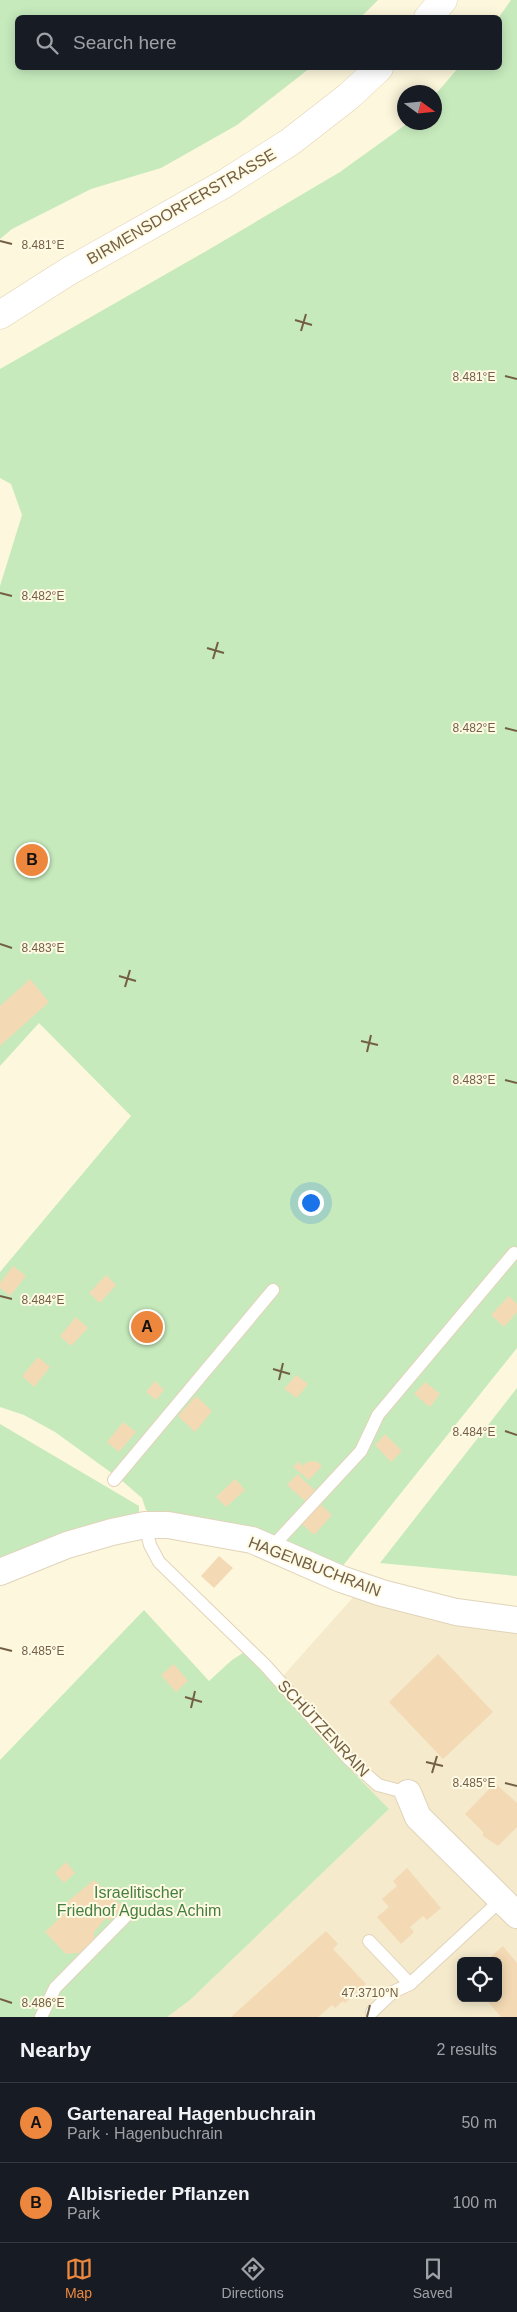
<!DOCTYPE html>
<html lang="en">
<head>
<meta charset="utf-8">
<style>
	:root { --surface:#171b24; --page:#20242c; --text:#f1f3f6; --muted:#9ea1a6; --line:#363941; --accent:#ec873d }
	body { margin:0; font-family:Arial,sans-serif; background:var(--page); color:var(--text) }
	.controls { position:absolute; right:15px; bottom:15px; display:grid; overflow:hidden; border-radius:8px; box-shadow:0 2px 12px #0003 }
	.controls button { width:45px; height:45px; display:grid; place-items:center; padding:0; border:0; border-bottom:1px solid var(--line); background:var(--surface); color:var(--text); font:25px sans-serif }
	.compass { position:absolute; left:397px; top:85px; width:45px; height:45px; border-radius:50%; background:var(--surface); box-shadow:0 2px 12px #0003; rotate:105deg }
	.you { position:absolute; left:310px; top:1202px; width:18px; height:18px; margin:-12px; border:4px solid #fff; border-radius:50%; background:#1a73e8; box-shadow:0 0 0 8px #1a73e833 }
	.badge { display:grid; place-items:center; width:32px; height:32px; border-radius:50%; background:var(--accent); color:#111; font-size:16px; font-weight:700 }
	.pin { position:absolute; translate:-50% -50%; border:2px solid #fff; box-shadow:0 1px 5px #0006 }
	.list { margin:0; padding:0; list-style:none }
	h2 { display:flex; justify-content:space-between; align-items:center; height:65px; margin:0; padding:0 20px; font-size:21px }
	h2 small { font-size:16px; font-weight:400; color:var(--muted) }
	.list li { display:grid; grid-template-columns:32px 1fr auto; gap:15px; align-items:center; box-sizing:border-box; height:80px; padding:0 20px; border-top:1px solid var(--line) }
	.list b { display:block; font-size:19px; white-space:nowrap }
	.list p { margin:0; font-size:16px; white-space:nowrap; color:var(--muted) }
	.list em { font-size:16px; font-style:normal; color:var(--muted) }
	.icon { flex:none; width:28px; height:28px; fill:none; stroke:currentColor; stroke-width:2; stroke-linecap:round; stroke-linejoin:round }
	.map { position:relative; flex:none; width:517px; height:2017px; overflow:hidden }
	.search { position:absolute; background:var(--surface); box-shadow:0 2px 12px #0003; left:15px; right:15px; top:15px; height:55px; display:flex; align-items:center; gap:12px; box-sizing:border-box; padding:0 18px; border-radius:8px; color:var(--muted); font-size:19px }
	.sheet { height:225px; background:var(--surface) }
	nav { display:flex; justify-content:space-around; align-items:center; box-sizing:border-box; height:70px; border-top:1px solid var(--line); background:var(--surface); font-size:14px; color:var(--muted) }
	nav a { display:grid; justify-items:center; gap:2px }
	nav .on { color:var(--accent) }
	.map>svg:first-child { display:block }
	.residential { fill:#f5eacc; fill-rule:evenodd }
	.green { fill:#c6eabc }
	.building { fill:#f3dab4 }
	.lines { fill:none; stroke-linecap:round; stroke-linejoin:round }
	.lane-casing { stroke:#e1d4ba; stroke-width:14 }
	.street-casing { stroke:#e1d4ba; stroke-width:28 }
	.secondary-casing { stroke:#e3d3b4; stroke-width:29 }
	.lane { stroke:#fff; stroke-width:12 }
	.street { stroke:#fff; stroke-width:26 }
	.secondary { stroke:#fff; stroke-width:28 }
	.ticks { fill:none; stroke:#735f45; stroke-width:2 }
	.labels { text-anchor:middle; stroke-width:4; stroke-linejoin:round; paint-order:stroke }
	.street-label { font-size:16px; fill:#735f45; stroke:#fffae4 }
	.park-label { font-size:16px; fill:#457f40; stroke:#fffae4 }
	.ticks-label { font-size:12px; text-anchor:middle; fill:#735f45; stroke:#fffae4; stroke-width:4; stroke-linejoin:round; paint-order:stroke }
</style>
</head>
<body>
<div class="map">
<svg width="517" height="2017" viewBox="0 0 517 2017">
	<rect width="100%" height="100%" fill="#fdf7dd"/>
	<path class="residential" d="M 356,1594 L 517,1629 L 517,2017 L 167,2017 L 190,2000 L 389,1809 L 346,1765 L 275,1685 ZM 461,1961 L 498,1961 L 498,1998 L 461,1998 Z"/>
	<g class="green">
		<polygon points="0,0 378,0 360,18 18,18 18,68 310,68 237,125 161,168 91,189 12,229 0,239"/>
		<polygon points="511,0 517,0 517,1348 341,1568 152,1514 146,1510 142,1498 120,1479 55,1432 24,1415 0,1407 0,1272 131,1116 39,1023 0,1066 0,586 22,515 11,484 0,478 0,369 208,250 340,172 408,123 434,122 435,95 458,68 500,68 499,17"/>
		<polygon points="517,1388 517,1576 380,1563"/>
		<polygon points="0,1424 139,1506 139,1516 0,1562"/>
		<polygon points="144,1610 209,1681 232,1660 246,1651 346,1765 389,1809 190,2000 167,2017 0,2017 0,1760"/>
	</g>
	<g class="building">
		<polygon points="30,979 49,1002 0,1046 0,1006"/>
		<polygon points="13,1266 26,1276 10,1296 0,1288 0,1283"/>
		<polygon points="106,1275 116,1285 100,1303 89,1293"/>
		<polygon points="509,1296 517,1304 517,1312 504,1327 491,1315"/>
		<polygon points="76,1317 88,1328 71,1346 60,1336"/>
		<polygon points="38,1357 50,1367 34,1387 22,1376"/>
		<polygon points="296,1375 308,1384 297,1398 284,1389"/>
		<polygon points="155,1381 164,1390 156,1400 146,1392"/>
		<polygon points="425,1382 440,1394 430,1407 414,1394"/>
		<polygon points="196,1396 212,1411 195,1432 178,1416"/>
		<polygon points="123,1422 136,1432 119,1452 107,1442"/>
		<polygon points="385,1434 402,1451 391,1462 375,1445"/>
		<polygon points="299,1461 302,1466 307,1462 316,1461 322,1466 309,1480 293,1467"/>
		<polygon points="297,1474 316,1491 306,1502 287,1485"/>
		<polygon points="235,1479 245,1490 226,1507 216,1497"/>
		<polygon points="320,1504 332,1515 314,1535 302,1524"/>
		<polygon points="219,1556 233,1568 214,1588 201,1576"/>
		<polygon points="438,1654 493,1712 443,1759 389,1702"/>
		<polygon points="174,1664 188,1681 176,1692 161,1675"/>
		<polygon points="495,1783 517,1803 517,1827 498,1846 483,1836 483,1832 465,1814"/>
		<polygon points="66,1862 75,1873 64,1883 55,1873"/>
		<polygon points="407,1868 441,1908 427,1920 423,1916 410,1927 414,1932 401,1944 377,1917 389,1907 382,1899 397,1886 393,1881"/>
		<polygon points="94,1880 123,1907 109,1921 106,1918 94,1932 94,1940 79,1953 66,1954 45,1932 67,1911 68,1901"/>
		<polygon points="326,1931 338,1944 333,1949 366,1984 345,2003 343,2001 335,2008 332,2005 318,2017 231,2017"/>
		<polygon points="503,1946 517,1963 517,2017 501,2017 485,1998 498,1998 498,1961 486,1961"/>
	</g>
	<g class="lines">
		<g class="lane-casing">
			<g id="lane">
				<polyline points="114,1480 273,1290"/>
				<polyline points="145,1525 150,1545 159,1562 265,1665 348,1758 378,1785 408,1793"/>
				<polyline points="271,1548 361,1451 378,1415 514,1253"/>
				<polyline points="369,1941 410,1984"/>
				<polyline points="372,2012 393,1992 410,1984 501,1900"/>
				<polyline points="41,2017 55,1988 126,1916"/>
			</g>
		</g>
		<g class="street-casing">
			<g id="street">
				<polyline points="0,1572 67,1545 112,1532 145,1525 168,1525 252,1540 341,1579 382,1593 456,1612 517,1620"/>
				<polyline points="408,1793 418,1817 517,1915"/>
			</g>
		</g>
		<g class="secondary-casing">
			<g id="secondary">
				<polyline points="428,18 443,0"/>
				<polyline points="0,315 69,271 224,184 290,142 349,96 379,68"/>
			</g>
		</g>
		<use href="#lane" class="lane"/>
		<use href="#street" class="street"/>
		<use href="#secondary" class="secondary"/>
	</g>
	<path class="ticks" d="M 0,241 L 12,244M 295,320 L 312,325M 301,331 L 306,314M 505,376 L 517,379M 0,593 L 12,596M 207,648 L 224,653M 213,659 L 218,642M 505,728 L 517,731M 0,944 L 12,948M 119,976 L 136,981M 125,987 L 130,970M 361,1041 L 378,1045M 367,1052 L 371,1035M 505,1080 L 517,1083M 0,1296 L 12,1299M 273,1369 L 290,1374M 279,1380 L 283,1363M 505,1431 L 517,1435M 0,1648 L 12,1651M 185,1697 L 202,1702M 191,1708 L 195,1691M 426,1762 L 443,1766M 432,1773 L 437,1756M 505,1783 L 517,1786M 0,1999 L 12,2003M 367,2017 L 370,2005"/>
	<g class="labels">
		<g class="street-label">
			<text transform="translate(181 206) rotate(-30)" y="6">BIRMENSDORFERSTRASSE</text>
			<text transform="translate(315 1566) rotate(21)" y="6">HAGENBUCHRAIN</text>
			<text transform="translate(324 1728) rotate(47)" y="6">SCHÜTZENRAIN</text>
		</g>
		<g class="park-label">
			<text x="139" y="1898">Israelitischer<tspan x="139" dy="18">Friedhof Agudas Achim</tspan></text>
		</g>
	</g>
	<g class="ticks-label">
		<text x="43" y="249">8.481°E</text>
		<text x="474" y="381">8.481°E</text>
		<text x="43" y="600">8.482°E</text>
		<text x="474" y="732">8.482°E</text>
		<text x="43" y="952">8.483°E</text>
		<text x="474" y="1084">8.483°E</text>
		<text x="43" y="1304">8.484°E</text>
		<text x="474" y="1436">8.484°E</text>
		<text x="43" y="1655">8.485°E</text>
		<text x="474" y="1787">8.485°E</text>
		<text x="370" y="1997">47.3710°N</text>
		<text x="43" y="2007">8.486°E</text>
	</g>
</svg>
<div class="controls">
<button><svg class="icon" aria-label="locate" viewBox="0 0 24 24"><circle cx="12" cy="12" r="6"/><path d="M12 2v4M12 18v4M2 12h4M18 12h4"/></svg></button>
</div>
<svg class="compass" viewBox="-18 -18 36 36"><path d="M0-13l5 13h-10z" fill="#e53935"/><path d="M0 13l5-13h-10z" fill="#9ea1a6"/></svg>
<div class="you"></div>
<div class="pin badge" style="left:147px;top:1327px">A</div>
<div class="pin badge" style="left:32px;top:860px">B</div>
<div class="search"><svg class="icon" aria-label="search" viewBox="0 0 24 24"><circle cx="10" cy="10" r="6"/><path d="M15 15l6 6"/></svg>Search here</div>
</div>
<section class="sheet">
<h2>Nearby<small>2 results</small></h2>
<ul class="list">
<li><span class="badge">A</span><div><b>Gartenareal Hagenbuchrain</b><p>Park · Hagenbuchrain</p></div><em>50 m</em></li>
<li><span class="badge">B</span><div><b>Albisrieder Pflanzen</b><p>Park</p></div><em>100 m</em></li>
</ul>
</section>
<nav>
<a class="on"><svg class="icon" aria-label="map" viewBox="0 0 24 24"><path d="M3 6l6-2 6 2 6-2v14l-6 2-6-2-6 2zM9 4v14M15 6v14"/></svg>Map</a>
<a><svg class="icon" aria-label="directions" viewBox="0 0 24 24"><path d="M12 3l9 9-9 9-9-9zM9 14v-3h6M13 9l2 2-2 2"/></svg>Directions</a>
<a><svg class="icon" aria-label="saved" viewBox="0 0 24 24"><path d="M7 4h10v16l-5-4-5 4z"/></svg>Saved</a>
</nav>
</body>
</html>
